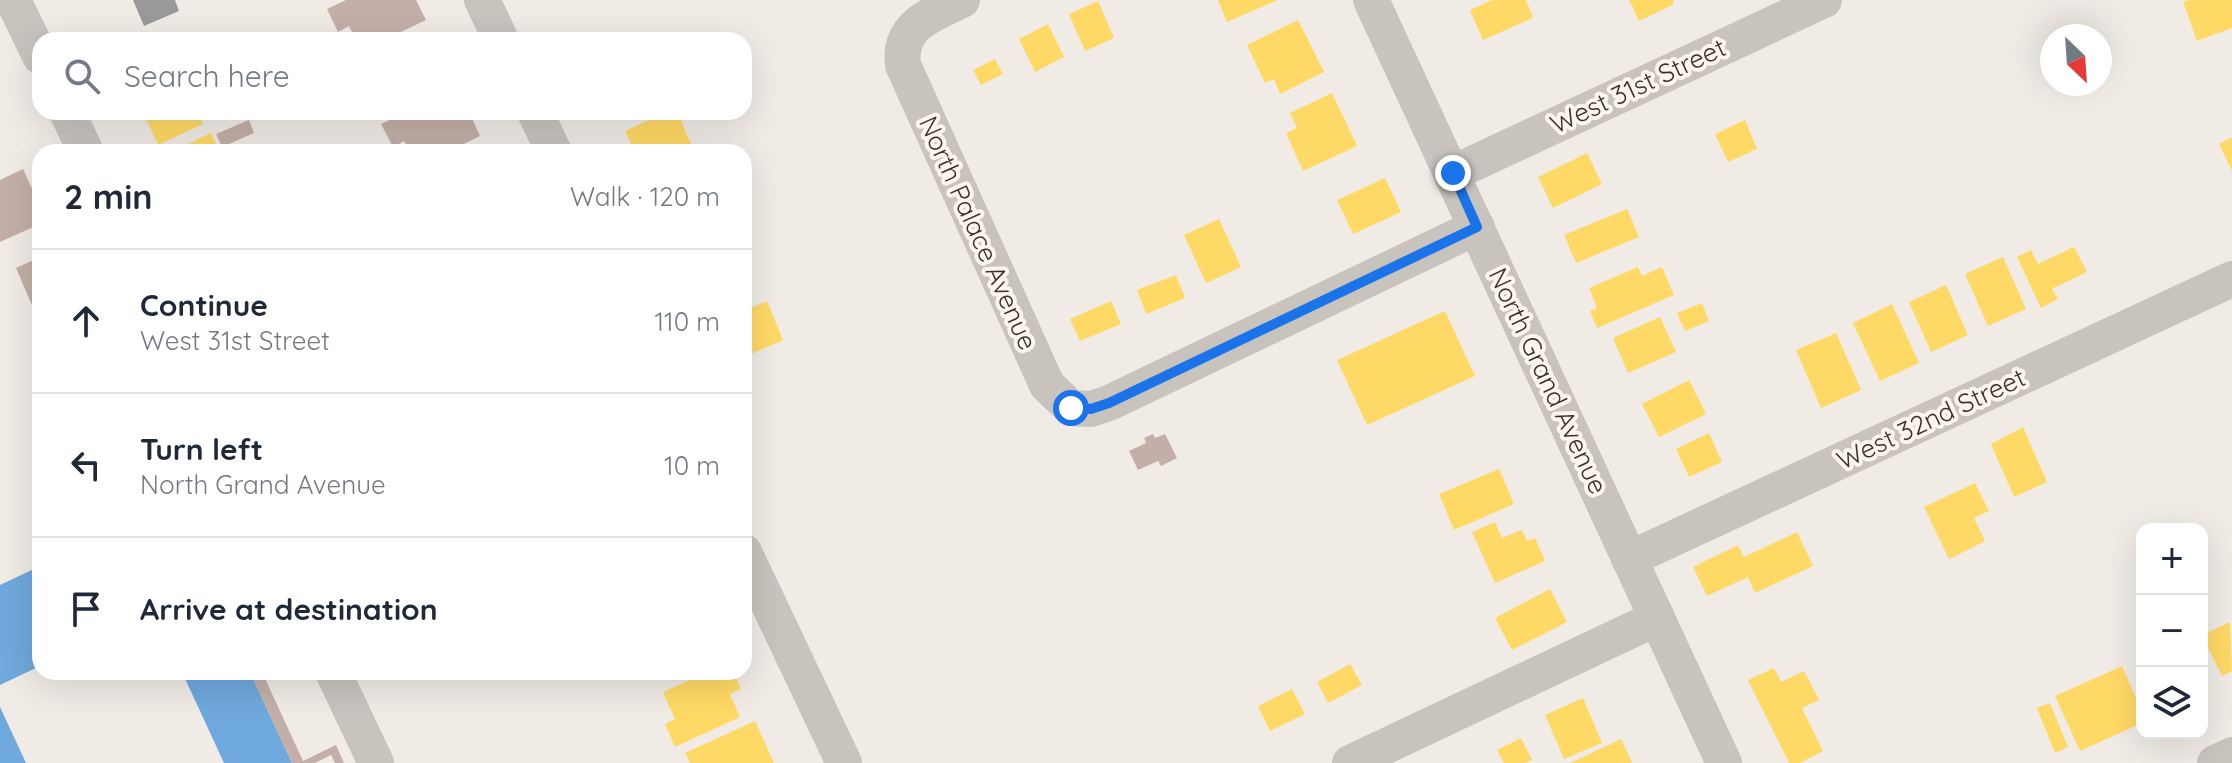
<!DOCTYPE html>
<html lang="en">
<head>
<meta charset="utf-8">
<style>
	:root { --surface:#fff; --page:#f2f2f3; --text:#1f2937; --muted:#747a83; --line:#e0e1e3 }
	body { margin:0; font-family:Quicksand,sans-serif; background:var(--page); color:var(--text) }
	.controls { position:absolute; right:24px; bottom:24px; display:grid; overflow:hidden; border-radius:16px; box-shadow:0 8px 32px #0002 }
	.controls button { width:72px; height:72px; display:grid; place-items:center; padding:0; border:0; border-bottom:2px solid var(--line); background:var(--surface); color:var(--text); font:40px sans-serif }
	.compass { position:absolute; left:2040px; top:24px; width:72px; height:72px; border-radius:50%; background:var(--surface); box-shadow:0 8px 32px #0002; rotate:155deg }
	.stop { position:absolute; width:24px; height:24px; margin:-18px; border:6px solid #1a73e8; border-radius:50%; background:#fff }
	.stop.end { background:#1a73e8; border-color:#fff; box-shadow:0 2px 8px #0008 }
	.list { margin:0; padding:0; list-style:none }
	h2 { display:flex; justify-content:space-between; align-items:center; height:104px; margin:0; padding:0 32px; font-size:34px }
	h2 small { font-size:26px; font-weight:400; color:var(--muted) }
	.list li { display:grid; grid-template-columns:52px 1fr auto; gap:24px; align-items:center; box-sizing:border-box; height:144px; padding:0 32px; border-top:2px solid var(--line) }
	.list b { display:block; font-size:30px; white-space:nowrap }
	.list p { margin:0; font-size:26px; white-space:nowrap; color:var(--muted) }
	.list em { font-size:26px; font-style:normal; color:var(--muted) }
	.icon { flex:none; width:44px; height:44px; fill:none; stroke:currentColor; stroke-width:2; stroke-linecap:round; stroke-linejoin:round }
	.map { position:relative; flex:none; width:2232px; height:763px; overflow:hidden }
	.search { position:absolute; background:var(--surface); box-shadow:0 8px 32px #0002; left:32px; top:32px; width:720px; height:88px; display:flex; align-items:center; gap:20px; box-sizing:border-box; padding:0 28px; border-radius:24px; color:var(--muted); font-size:30px }
	.panel { position:absolute; background:var(--surface); box-shadow:0 8px 32px #0002; left:32px; top:144px; width:720px; height:536px; border-radius:24px }
	.map>svg:first-child { display:block }
	.homes { fill:#ffd966 }
	.schools { fill:#6fa8dc }
	.industry { fill:#999 }
	.building { fill:#c3afa7 }
	.lines { fill:none; stroke-linecap:round; stroke-linejoin:round }
	.minor { stroke:#c9c3be; stroke-width:36 }
	.route { stroke:#1a73e8; stroke-width:10 }
	.labels { text-anchor:middle; stroke-width:8; stroke-linejoin:round; paint-order:stroke }
	.street-label { font-size:26px; fill:#3b302b; stroke:#fbf5ee }
</style>
</head>
<body>
<div class="map">
<svg width="2232" height="763" viewBox="0 0 2232 763">
	<rect width="100%" height="100%" fill="#f0ebe5"/>
	<g class="homes">
		<polygon points="1218,0 1278,0 1227,22"/>
		<polygon points="1492,0 1526,0 1533,18 1483,40 1470,10"/>
		<polygon points="1629,0 1673,0 1674,4 1639,21"/>
		<polygon points="2190,0 2232,0 2232,28 2197,41 2183,2"/>
		<polygon points="1098,1 1114,38 1085,51 1069,14"/>
		<polygon points="1298,20 1324,72 1280,94 1274,79 1265,83 1247,45"/>
		<polygon points="1048,24 1064,57 1035,72 1019,39"/>
		<polygon points="995,59 1003,74 981,85 973,70"/>
		<polygon points="1332,93 1357,146 1303,171 1286,133 1297,128 1290,113"/>
		<polygon points="143,112 197,112 203,124 158,145"/>
		<polygon points="667,112 677,112 692,146 679,152 635,152 625,131"/>
		<polygon points="1745,120 1757,149 1728,162 1715,134"/>
		<polygon points="211,133 218,149 230,143 234,152 171,152"/>
		<polygon points="2232,137 2232,171 2219,144"/>
		<polygon points="1587,153 1602,184 1553,208 1538,177"/>
		<polygon points="1385,178 1401,212 1353,234 1337,200"/>
		<polygon points="1627,209 1639,237 1576,263 1564,235"/>
		<polygon points="1219,219 1241,267 1206,283 1184,235"/>
		<polygon points="2074,247 2087,272 2052,289 2058,299 2041,308 2017,257 2031,250 2038,264"/>
		<polygon points="2003,257 2026,309 1988,326 1965,274"/>
		<polygon points="1638,267 1642,276 1662,267 1674,295 1597,328 1590,311 1597,308 1589,288"/>
		<polygon points="1176,275 1185,298 1146,314 1137,290"/>
		<polygon points="1946,285 1968,335 1931,352 1909,302"/>
		<polygon points="767,301 783,340 744,357 744,311"/>
		<polygon points="1111,301 1121,324 1080,341 1070,319"/>
		<polygon points="1702,303 1709,321 1685,331 1677,313"/>
		<polygon points="1892,304 1919,363 1880,381 1853,323"/>
		<polygon points="1445,311 1475,376 1367,425 1337,360"/>
		<polygon points="1660,317 1676,352 1628,373 1613,338"/>
		<polygon points="1836,333 1861,390 1821,408 1796,350"/>
		<polygon points="1689,380 1706,414 1659,437 1642,404"/>
		<polygon points="2023,427 2047,482 2014,497 1991,444"/>
		<polygon points="1709,433 1722,462 1689,477 1676,449"/>
		<polygon points="1499,469 1514,504 1454,530 1439,494"/>
		<polygon points="1975,483 1989,511 1974,518 1985,541 1949,559 1924,507"/>
		<polygon points="1495,522 1502,538 1522,530 1527,541 1535,538 1545,561 1495,583 1472,532"/>
		<polygon points="1797,532 1813,566 1755,593 1748,577 1707,596 1693,567 1738,545 1744,557"/>
		<polygon points="1550,589 1567,622 1512,650 1495,618"/>
		<polygon points="2230,622 2232,671 2222,676 2202,635"/>
		<polygon points="1350,664 1362,685 1328,703 1317,682"/>
		<polygon points="2122,666 2142,712 2142,723 2080,751 2055,696"/>
		<polygon points="1774,668 1781,682 1804,671 1819,700 1802,708 1823,751 1800,763 1789,763 1748,680"/>
		<polygon points="708,672 733,672 741,689 730,694 740,717 675,747 665,724 675,719 663,692"/>
		<polygon points="1292,689 1305,714 1270,731 1258,706"/>
		<polygon points="1583,698 1602,743 1564,759 1545,715"/>
		<polygon points="2050,703 2068,747 2055,753 2037,708"/>
		<polygon points="755,721 774,763 690,763 685,753"/>
		<polygon points="1521,738 1532,760 1525,763 1504,763 1497,750"/>
		<polygon points="1621,739 1632,763 1570,763"/>
	</g>
	<g class="schools">
		<polygon points="40,566 40,666 0,685 0,585"/>
		<polygon points="182,672 250,672 292,763 224,763"/>
		<polygon points="0,707 26,763 0,763"/>
	</g>
	<polygon class="industry" points="133,0 175,0 179,11 144,26"/>
	<g class="building">
		<polygon points="346,0 416,0 426,20 384,40 356,40 349,26 338,32 327,9"/>
		<polygon points="407,112 455,112 457,116 469,112 480,136 447,152 410,152 404,141 393,147 381,124"/>
		<polygon points="249,120 254,133 222,147 216,134"/>
		<polygon points="23,169 35,195 38,194 40,199 40,224 0,242 0,180"/>
		<polygon points="40,257 40,324 16,268"/>
		<polygon points="1153,434 1155,438 1165,434 1177,458 1161,466 1158,461 1138,470 1129,451 1146,443 1144,438"/>
		<polygon points="250,672 262,672 303,761 336,745 344,763 335,763 331,755 315,763 292,763"/>
	</g>
	<g class="lines">
		<g class="minor">
			<polyline points="13,0 40,56"/>
			<polyline points="482,0 501,40"/>
			<path d="M 962,0 C 931,15 898,25 903,65 L 1047,385 L 1071,408 L 1091,409 L 1109,403 L 1477,227"/>
			<polyline points="1371,0 1724,763"/>
			<polyline points="67,112 86,152"/>
			<polyline points="535,112 554,152"/>
			<polyline points="1453,173 1824,0"/>
			<polyline points="744,552 844,763"/>
			<polyline points="1629,559 2232,279"/>
			<polyline points="333,672 376,763"/>
			<polyline points="1350,763 1657,618"/>
			<polyline points="2215,763 2232,755"/>
		</g>
	</g>
	<g class="lines">
		<polyline class="route" points="1071,408 1091,409 1109,403 1477,227 1453,173"/>
	</g>
	<g class="labels">
		<g class="street-label">
			<text transform="translate(1638 86) rotate(-25)" y="9">West 31st Street</text>
			<text transform="translate(978 233) rotate(66)" y="9">North Palace Avenue</text>
			<text transform="translate(1548 381) rotate(65)" y="9">North Grand Avenue</text>
			<text transform="translate(1931 419) rotate(-25)" y="9">West 32nd Street</text>
		</g>
	</g>
</svg>
<div class="controls">
<button>+</button>
<button>−</button>
<button><svg class="icon" aria-label="layers" viewBox="0 0 24 24"><path d="M12 4l9 5-9 5-9-5zM3 14l9 5 9-5"/></svg></button>
</div>
<svg class="compass" viewBox="-18 -18 36 36"><path d="M0-13l5 13h-10z" fill="#e53935"/><path d="M0 13l5-13h-10z" fill="#747a83"/></svg>
<div class="stop" style="left:1071px;top:408px"></div>
<div class="stop end" style="left:1453px;top:173px"></div>
<div class="search"><svg class="icon" aria-label="search" viewBox="0 0 24 24"><circle cx="10" cy="10" r="6"/><path d="M15 15l6 6"/></svg>Search here</div>
<section class="panel">
<h2>2 min<small>Walk · 120 m</small></h2>
<ul class="list">
<li><svg class="icon" aria-label="ahead" viewBox="0 0 24 24"><path d="M12 20V5M6 11l6-6 6 6"/></svg><div><b>Continue</b><p>West 31st Street</p></div><em>110 m</em></li>
<li><svg class="icon" aria-label="left" viewBox="0 0 24 24"><path d="M17 20v-9H6M10 6l-5 5 5 5"/></svg><div><b>Turn left</b><p>North Grand Avenue</p></div><em>10 m</em></li>
<li><svg class="icon" aria-label="arrive" viewBox="0 0 24 24"><path d="M6 21V4h12l-3 4 3 4H6"/></svg><div><b>Arrive at destination</b></div></li>
</ul>
</section>
</div>
</body>
</html>
